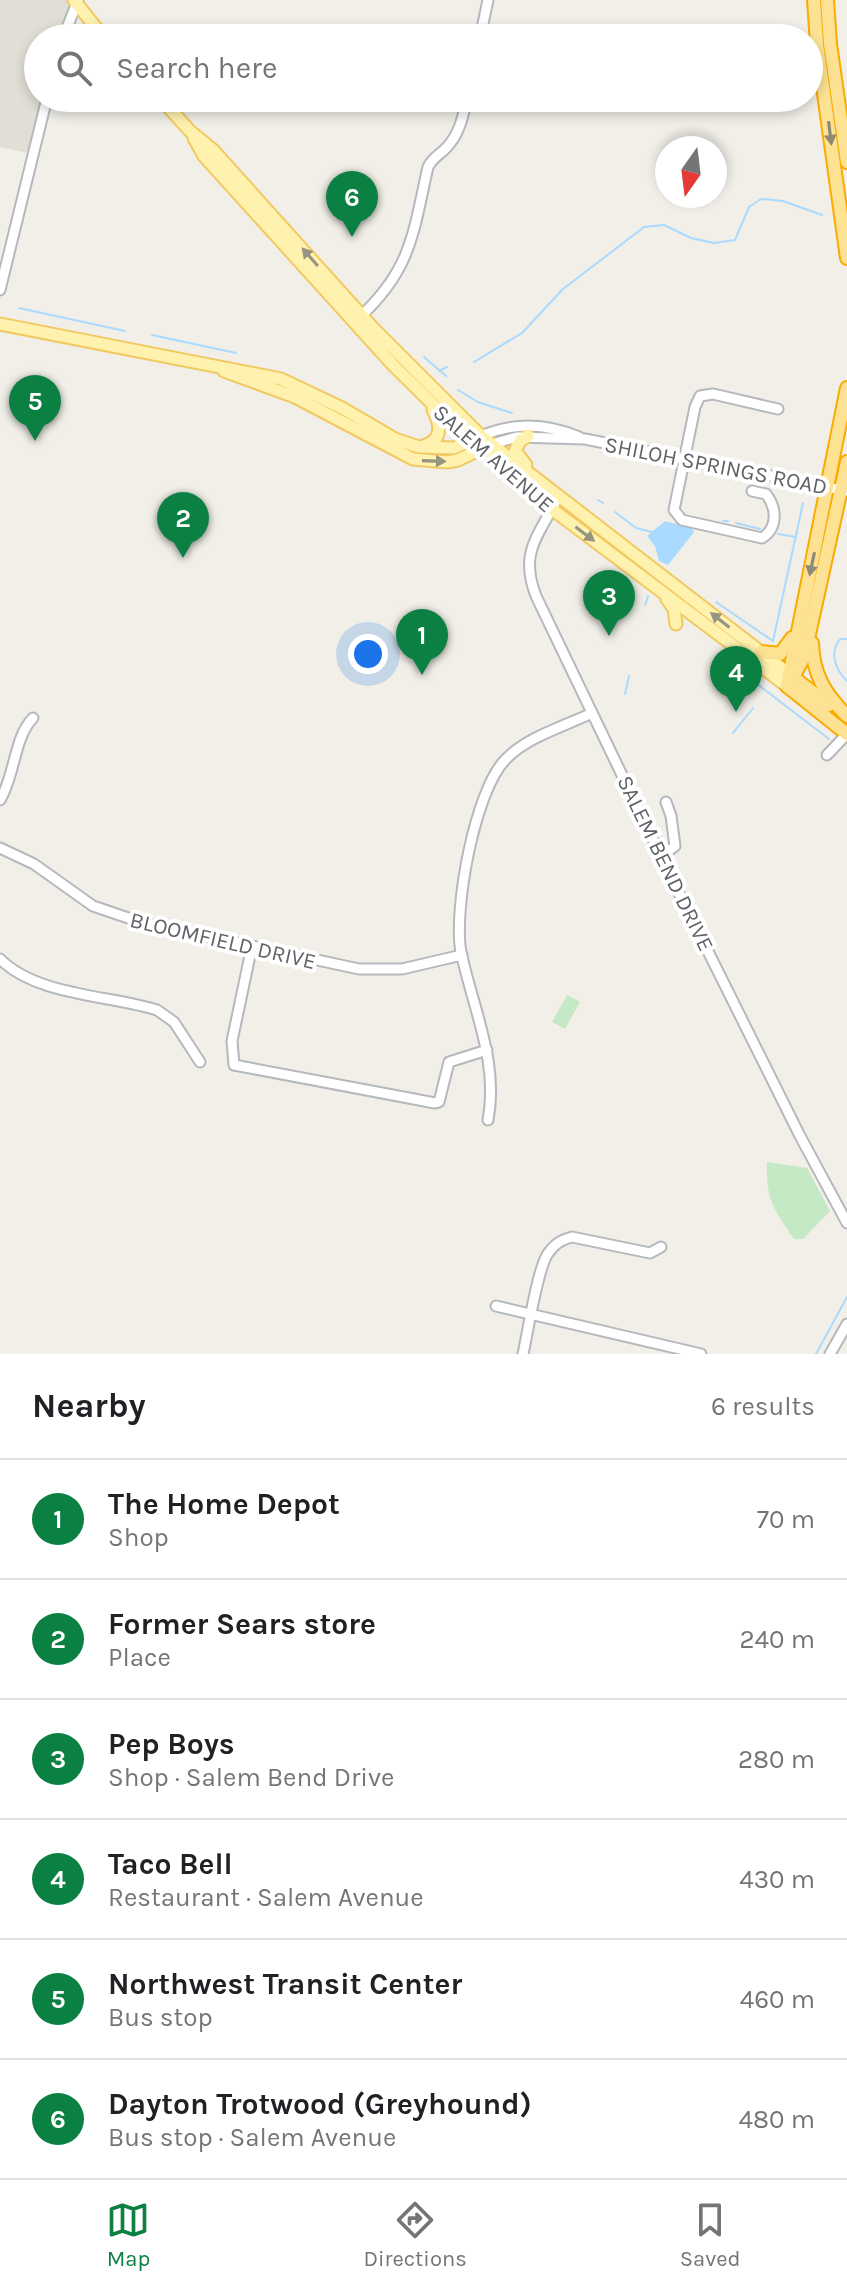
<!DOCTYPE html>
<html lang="en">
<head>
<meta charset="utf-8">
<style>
	:root { --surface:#fff; --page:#f2f2f2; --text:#202124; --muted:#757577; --line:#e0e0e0; --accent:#0b8043 }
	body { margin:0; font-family:Karla,sans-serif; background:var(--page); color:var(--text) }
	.compass { position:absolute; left:655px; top:136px; width:72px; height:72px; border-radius:50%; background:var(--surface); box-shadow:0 4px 12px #0003; rotate:194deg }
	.you { position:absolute; left:368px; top:654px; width:28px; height:28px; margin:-20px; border:6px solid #fff; border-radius:50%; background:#1a73e8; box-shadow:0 0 0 12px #1a73e833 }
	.badge { display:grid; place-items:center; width:52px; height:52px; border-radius:50%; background:var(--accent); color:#fff; font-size:26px; font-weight:700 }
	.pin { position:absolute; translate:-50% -66px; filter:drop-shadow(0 2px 4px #0008) }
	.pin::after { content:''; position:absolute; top:42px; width:28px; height:24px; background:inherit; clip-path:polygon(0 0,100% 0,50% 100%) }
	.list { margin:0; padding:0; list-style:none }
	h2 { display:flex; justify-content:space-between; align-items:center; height:104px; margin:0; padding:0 32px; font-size:34px }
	h2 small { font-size:26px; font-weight:400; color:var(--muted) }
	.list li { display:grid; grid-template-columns:52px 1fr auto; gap:24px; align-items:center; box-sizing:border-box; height:120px; padding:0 32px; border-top:2px solid var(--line) }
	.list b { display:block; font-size:30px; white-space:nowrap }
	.list p { margin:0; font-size:26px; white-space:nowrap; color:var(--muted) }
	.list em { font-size:26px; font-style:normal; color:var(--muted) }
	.icon { flex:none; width:44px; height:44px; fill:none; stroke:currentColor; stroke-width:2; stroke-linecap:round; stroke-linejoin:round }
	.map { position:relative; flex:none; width:847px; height:1354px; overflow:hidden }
	.search { position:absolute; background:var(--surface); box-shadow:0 4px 12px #0003; left:24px; right:24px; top:24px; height:88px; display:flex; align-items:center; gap:20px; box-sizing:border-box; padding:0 28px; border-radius:44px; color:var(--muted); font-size:30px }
	.sheet { height:824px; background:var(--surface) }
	nav { display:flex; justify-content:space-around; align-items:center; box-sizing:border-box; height:112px; border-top:2px solid var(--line); background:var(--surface); font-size:22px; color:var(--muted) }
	nav a { display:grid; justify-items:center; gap:4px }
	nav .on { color:var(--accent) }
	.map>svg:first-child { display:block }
	.education { fill:#e1ded6 }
	.green { fill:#c5e8c5 }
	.water { fill:#aadaff }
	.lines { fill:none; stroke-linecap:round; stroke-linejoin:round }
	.stream { stroke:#aadaff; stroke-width:2 }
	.minor-casing { stroke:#b5b8bc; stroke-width:13 }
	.major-casing { stroke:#f2c960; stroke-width:15 }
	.highway-casing { stroke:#f9ab00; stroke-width:16 }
	.minor { stroke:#fff; stroke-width:9 }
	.major { stroke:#fff2af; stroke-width:11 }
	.highway { stroke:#fde293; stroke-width:12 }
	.oneway { fill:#8e8975 }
	.oneway2 { fill:#979581 }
	.labels { text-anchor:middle; stroke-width:8; stroke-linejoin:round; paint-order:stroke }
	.street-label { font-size:22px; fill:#5f6368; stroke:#fff }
</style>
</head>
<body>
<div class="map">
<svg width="847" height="1354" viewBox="0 0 847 1354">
	<rect width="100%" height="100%" fill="#f1efe8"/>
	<polygon class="education" points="0,0 69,0 75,4 63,38 38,38 38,98 47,98 33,154 0,147"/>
	<g class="green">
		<polygon points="567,995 580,1002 565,1029 552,1022"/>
		<path d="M 767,1162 L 807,1168 L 830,1211 L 803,1239 L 794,1239 C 773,1208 766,1200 767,1162 Z"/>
	</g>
	<polygon class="water" points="665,521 692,528 694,532 668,565 659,561 655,546 647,536"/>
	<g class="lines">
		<g class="stream">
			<polyline points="19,308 125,331"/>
			<polyline points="152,335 236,353"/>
			<polyline points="424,357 446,376"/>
			<polyline points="474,362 522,333 563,289 644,227 664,225 691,238 714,243 735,240 749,207 761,199 783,201 822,215"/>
			<polyline points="439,371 447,367"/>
			<polyline points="458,390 478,402 512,413"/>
			<polyline points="598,500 603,503"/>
			<polyline points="615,512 636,528 652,532"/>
			<polyline points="723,521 728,521"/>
			<polyline points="736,523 760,529"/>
			<polyline points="778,534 796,537"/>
			<polyline points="716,602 773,641 803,503"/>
			<polyline points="645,605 648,596"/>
			<path d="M 847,639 L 840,639 C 829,653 835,669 847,681"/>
			<polyline points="735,667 829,739"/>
			<polyline points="625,694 629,676"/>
			<polyline points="733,733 753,708"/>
			<polyline points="816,1354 847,1297"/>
		</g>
		<g class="minor-casing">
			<g id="minor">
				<polyline points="63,38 78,0"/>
				<polyline points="480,38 488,0"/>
				<polyline points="0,290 47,98"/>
				<path d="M 359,318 C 412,269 413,233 428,167 C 433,157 440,155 447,147 C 460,133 463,116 467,98"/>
				<path d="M 481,436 C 514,422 546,423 579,437"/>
				<polyline points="492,444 517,437 585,439 847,491"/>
				<path d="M 752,491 L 766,494 C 777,508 778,528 762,538 L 682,520 L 674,510 L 695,407 L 700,396 L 713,394 L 778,409"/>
				<path d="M 555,503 C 536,539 520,554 536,596 L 668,871 L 800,1136 L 847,1223"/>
				<polyline points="827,755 847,734"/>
				<path d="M 0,800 C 15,776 14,737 33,718"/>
				<polyline points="0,848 34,864 93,906 140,922 359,969 402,969 462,955"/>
				<polyline points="662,856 675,846 671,816 666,802"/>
				<polyline points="252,946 232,1041 234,1065 435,1103 439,1102 449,1062 487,1050"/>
				<path d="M 0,959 C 37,996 109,995 157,1010 L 174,1022 L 200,1062"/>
				<path d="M 488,1120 C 499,1062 473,1009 461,952 C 453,910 475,789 506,759 C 527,737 565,726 592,713"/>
				<polyline points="496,1306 701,1354"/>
				<path d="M 523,1354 C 528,1331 537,1272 547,1255 C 554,1244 561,1240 572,1237 L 650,1253 L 661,1247"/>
				<polyline points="830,1354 847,1324"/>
			</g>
		</g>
		<g class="major-casing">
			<g id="major">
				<polyline points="74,0 104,38"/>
				<polyline points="160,98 190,131 213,150 373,328 481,436 788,673"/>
				<polyline points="194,138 204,156 393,365 457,428 552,509 787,686"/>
				<polyline points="0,324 281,379 342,408 395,439 419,447 454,448 477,438"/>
				<polyline points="224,371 295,397 413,459 447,462 458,460 487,446"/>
				<path d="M 423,446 C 443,441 441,424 433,410"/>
				<polyline points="526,465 515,451 520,441 528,436"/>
				<polyline points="667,599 674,609 676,624"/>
			</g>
		</g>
		<g class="highway-casing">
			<g id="highway">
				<polyline points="814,0 817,44 847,258"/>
				<polyline points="827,0 830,44 847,162"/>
				<path d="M 812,643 C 813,675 825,694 847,716"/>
				<polyline points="761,652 780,654 792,638"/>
				<polyline points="789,674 829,705"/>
				<polyline points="789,684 804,657 847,462"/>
				<polyline points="787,686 847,388"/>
				<polyline points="787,686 847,734"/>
			</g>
		</g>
		<use href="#minor" class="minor"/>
		<use href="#major" class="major"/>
		<use href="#highway" class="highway"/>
	</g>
	<defs><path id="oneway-solid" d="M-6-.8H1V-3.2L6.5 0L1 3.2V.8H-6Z" transform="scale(2)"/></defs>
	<g class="oneway">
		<use href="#oneway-solid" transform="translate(830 133) rotate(83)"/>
		<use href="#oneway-solid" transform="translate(812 564) rotate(102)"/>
	</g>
	<g class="oneway2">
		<use href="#oneway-solid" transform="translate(310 257) rotate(-131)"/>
		<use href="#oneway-solid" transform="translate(434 461) rotate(2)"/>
		<use href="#oneway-solid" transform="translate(585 534) rotate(37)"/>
		<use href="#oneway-solid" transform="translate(720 620) rotate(-142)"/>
	</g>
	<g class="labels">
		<g class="street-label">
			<text transform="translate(494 458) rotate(41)" y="8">SALEM AVENUE</text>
			<text transform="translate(716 465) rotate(11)" y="8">SHILOH SPRINGS ROAD</text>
			<text transform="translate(666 863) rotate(64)" y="8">SALEM BEND DRIVE</text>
			<text transform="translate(223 940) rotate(13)" y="8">BLOOMFIELD DRIVE</text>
		</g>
	</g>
</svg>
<svg class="compass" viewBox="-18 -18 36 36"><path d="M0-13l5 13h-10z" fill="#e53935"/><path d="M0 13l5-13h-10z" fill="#757577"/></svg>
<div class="you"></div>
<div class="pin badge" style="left:422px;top:675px">1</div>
<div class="pin badge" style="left:183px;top:558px">2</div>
<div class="pin badge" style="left:609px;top:636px">3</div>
<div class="pin badge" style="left:736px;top:712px">4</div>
<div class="pin badge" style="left:35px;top:441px">5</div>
<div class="pin badge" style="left:352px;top:237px">6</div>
<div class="search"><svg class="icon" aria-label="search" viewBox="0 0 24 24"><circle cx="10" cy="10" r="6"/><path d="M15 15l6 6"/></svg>Search here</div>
</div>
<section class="sheet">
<h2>Nearby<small>6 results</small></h2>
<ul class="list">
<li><span class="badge">1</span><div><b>The Home Depot</b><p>Shop</p></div><em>70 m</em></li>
<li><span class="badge">2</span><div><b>Former Sears store</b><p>Place</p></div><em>240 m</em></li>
<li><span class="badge">3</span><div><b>Pep Boys</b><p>Shop · Salem Bend Drive</p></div><em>280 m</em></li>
<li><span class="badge">4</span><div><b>Taco Bell</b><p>Restaurant · Salem Avenue</p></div><em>430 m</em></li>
<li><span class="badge">5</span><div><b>Northwest Transit Center</b><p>Bus stop</p></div><em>460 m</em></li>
<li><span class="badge">6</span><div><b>Dayton Trotwood (Greyhound)</b><p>Bus stop · Salem Avenue</p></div><em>480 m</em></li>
</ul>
</section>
<nav>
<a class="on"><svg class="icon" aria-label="map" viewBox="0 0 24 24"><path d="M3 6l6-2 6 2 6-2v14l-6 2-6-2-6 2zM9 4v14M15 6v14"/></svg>Map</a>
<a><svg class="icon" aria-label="directions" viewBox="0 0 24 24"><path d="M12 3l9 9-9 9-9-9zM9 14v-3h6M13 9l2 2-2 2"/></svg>Directions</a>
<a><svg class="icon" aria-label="saved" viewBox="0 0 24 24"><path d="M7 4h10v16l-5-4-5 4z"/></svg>Saved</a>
</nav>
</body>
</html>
